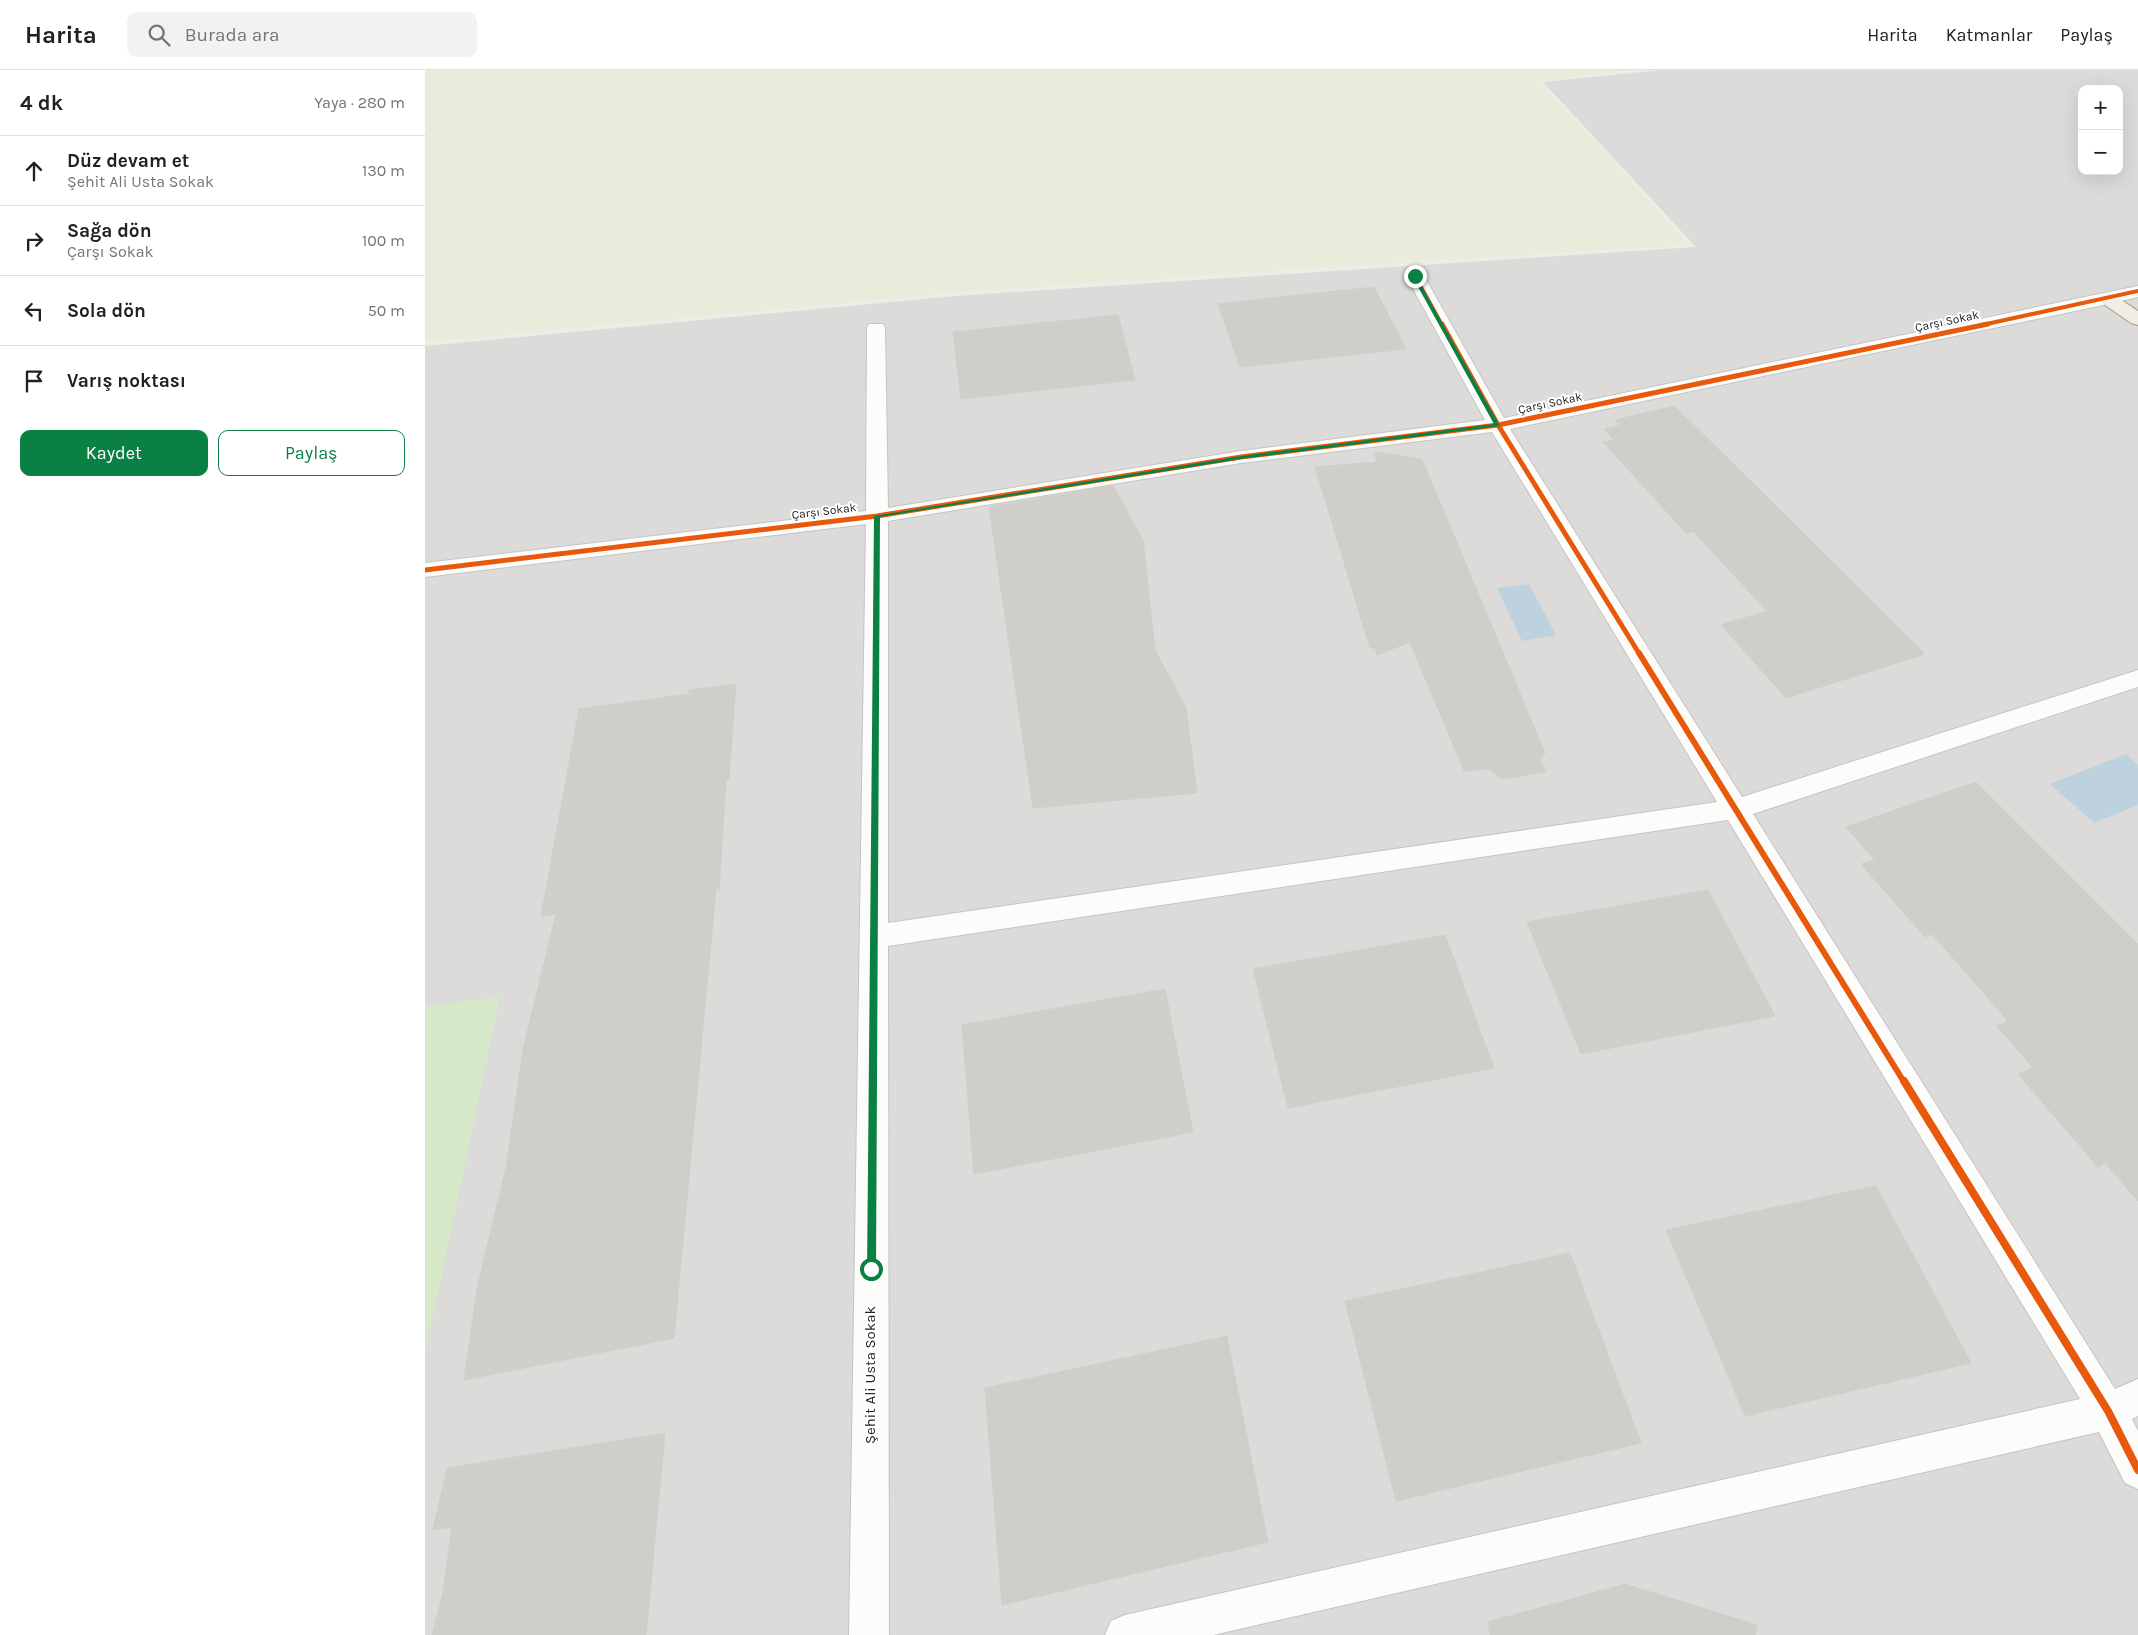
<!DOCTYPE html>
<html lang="tr">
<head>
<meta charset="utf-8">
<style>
	:root { --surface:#fff; --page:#f2f2f2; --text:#202124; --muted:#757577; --line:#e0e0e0; --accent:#0b8043 }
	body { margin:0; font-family:Karla,sans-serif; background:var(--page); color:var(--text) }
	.controls { position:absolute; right:15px; top:15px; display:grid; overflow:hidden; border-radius:10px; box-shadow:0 5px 20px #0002 }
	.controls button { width:45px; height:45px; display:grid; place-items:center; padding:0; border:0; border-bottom:1px solid var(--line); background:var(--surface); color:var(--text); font:25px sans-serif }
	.stop { position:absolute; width:15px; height:15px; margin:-11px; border:4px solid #0b8043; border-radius:50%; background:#fff }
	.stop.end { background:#0b8043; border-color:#fff; box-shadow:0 1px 5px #0008 }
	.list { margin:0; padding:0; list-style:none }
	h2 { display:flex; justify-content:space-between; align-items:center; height:65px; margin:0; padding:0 20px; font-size:21px }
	h2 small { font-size:16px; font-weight:400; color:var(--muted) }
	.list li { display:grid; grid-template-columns:32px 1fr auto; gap:15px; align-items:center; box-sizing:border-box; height:70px; padding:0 20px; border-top:1px solid var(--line) }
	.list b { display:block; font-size:19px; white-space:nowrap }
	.list p { margin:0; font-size:16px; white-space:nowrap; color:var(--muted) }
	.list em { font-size:16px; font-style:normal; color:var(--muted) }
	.actions { display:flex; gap:10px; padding:15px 20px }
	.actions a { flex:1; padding:11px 0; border:1px solid var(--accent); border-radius:10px; text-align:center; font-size:18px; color:var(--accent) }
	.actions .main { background:var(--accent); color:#fff }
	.icon { flex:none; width:28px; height:28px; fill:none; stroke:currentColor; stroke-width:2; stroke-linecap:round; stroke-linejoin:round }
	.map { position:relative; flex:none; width:1713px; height:1565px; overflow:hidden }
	header { display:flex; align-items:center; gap:30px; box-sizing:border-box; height:70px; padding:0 25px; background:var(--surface); border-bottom:1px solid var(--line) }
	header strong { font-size:24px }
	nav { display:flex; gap:28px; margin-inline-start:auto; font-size:18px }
	.search { width:350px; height:45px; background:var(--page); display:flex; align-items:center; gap:12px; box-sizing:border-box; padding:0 18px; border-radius:10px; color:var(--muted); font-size:19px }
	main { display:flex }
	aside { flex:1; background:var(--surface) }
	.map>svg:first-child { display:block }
	.residential { fill:#dcdbd9; fill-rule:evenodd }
	.farmland { fill:#e9ecdb }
	.grass { fill:#d5e9c8 }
	.water { fill:#bdd2de }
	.building { fill:#d0ceca; stroke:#d0cec9 }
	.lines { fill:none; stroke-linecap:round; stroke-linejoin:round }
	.minor-casing { stroke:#c4c4c2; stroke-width:2 }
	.major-casing { stroke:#a29d85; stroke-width:2 }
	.minor { fill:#fcfcfb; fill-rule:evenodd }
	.major { fill:#f0ede5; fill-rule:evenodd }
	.cycleway-far3-casing { stroke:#fff; stroke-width:5.5 }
	.cycleway-far2-casing { stroke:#fff; stroke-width:8 }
	.cycleway-far1-casing { stroke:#fff; stroke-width:9 }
	.cycleway-casing { stroke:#fff; stroke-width:11 }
	.cycleway-far3 { stroke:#e8590c; stroke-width:4 }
	.cycleway-far2 { stroke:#e8590c; stroke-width:5 }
	.cycleway-far1 { stroke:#e8590c; stroke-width:6 }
	.cycleway { stroke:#e8590c; stroke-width:8 }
	.route { fill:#0b8043 }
	.labels { text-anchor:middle; stroke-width:4; stroke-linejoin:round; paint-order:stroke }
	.far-street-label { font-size:12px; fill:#1f1f1f; stroke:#fff }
	.street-label { font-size:15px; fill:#1f1f1f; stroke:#fff }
</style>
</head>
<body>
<header>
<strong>Harita</strong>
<div class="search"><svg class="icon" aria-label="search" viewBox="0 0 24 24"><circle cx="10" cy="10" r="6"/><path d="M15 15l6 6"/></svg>Burada ara</div>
<nav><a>Harita</a><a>Katmanlar</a><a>Paylaş</a></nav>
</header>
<main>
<aside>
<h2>4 dk<small>Yaya · 280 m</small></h2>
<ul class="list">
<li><svg class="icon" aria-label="ahead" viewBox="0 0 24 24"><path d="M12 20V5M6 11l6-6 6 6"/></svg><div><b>Düz devam et</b><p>Şehit Ali Usta Sokak</p></div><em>130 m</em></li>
<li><svg class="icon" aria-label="right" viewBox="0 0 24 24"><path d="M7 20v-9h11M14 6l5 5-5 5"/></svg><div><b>Sağa dön</b><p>Çarşı Sokak</p></div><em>100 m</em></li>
<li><svg class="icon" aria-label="left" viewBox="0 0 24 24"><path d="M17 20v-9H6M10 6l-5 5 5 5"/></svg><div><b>Sola dön</b></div><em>50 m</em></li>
<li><svg class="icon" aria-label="arrive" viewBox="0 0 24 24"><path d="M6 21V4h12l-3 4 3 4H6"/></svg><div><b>Varış noktası</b></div></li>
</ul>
<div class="actions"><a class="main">Kaydet</a><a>Paylaş</a></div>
</aside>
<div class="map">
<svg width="1713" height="1565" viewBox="0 0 1713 1565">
	<rect width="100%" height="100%" fill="#edece7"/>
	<path class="residential" d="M 1237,0 L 1713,0 L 1713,1565 L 0,1565 L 0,276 L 530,226 L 1271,177 L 1118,12 ZM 1657,19 L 1694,19 L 1694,101 L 1657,101 Z"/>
	<polygon class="farmland" points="0,0 1209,0 1114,11 1264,175 980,192 534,222 0,272"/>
	<polygon class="grass" points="75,927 0,1284 0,936"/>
	<g class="water">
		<polygon points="1104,514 1131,565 1097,571 1072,518"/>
		<polygon points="1701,684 1713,695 1713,735 1669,753 1625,714"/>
	</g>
	<g class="building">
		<polygon points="949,217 981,279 815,297 793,234"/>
		<polygon points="693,245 710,310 536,329 528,262"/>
		<polygon points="1249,336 1334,419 1500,584 1361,628 1296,555 1342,541 1268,461 1261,463 1178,372 1189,370 1179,359 1195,355 1190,350"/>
		<polygon points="949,382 997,389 1120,683 1115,689 1121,702 1078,709 1064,699 1039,701 985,572 952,585 950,578 945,578 890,397 952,392"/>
		<polygon points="688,416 718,470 730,580 761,638 772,723 608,738 564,437"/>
		<polygon points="311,614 304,709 301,710 294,819 291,819 249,1268 39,1310 53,1214 81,1098 98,979 131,844 116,846 154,639 264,624 264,620"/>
		<polygon points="1551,712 1713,874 1713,1131 1680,1093 1673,1097 1593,1004 1608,998 1572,956 1583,951 1507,864 1500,867 1436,794 1450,790 1421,757"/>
		<polygon points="1283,820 1350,946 1156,984 1102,852"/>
		<polygon points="1020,865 1069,998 863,1038 828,899"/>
		<polygon points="740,919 768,1062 549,1104 537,955"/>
		<polygon points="1451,1116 1546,1293 1320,1346 1241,1160"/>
		<polygon points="1145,1183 1216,1373 971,1431 920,1231"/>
		<polygon points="802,1266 843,1472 577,1535 560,1318"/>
		<polygon points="240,1363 221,1565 7,1565 18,1522 27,1457 8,1460 22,1398"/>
		<polygon points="1200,1514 1332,1555 1330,1565 1065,1565 1063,1552"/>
	</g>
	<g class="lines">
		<g class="minor-casing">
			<path id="minor" d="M 990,201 L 996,202 L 999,206 L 1079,348 L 1713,216 L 1713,227 L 1683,234 L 1085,359 L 1317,727 L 1713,600 L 1713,617 L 1328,744 L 1690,1319 L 1713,1309 L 1713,1346 L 1707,1349 L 1713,1361 L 1713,1419 L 1700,1413 L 1674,1362 L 788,1565 L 680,1565 L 686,1551 L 700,1545 L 1655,1329 L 1303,750 L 463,876 L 464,1565 L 424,1565 L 441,454 L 0,507 L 0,493 L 441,441 L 442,258 L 444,254 L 458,254 L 460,258 L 463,438 L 816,381 L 1060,350 L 981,206 L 984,202 ZM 1067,362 L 1292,732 L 463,853 L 463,451 L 816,393 Z"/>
		</g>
		<g class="major-casing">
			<polygon id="major" points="1683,224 1689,225 1713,241 1713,255 1706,253 1677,233 1674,229 1677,225"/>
		</g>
		<use href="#minor" class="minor"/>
		<use href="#major" class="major"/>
		<g class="cycleway-far3-casing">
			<g id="cycleway-far3">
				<polyline points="990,206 1017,255"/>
				<polyline points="1557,255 1713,221"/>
			</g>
		</g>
		<g class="cycleway-far2-casing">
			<g id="cycleway-far2">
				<polyline points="1017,254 1073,355 1215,585"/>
				<polyline points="0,500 452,446 816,387 1073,355 1563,254"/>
			</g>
		</g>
		<g class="cycleway-far1-casing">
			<polyline id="cycleway-far1" points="1214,583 1479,1012"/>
		</g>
		<g class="cycleway-casing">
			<polyline id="cycleway" points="1479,1011 1683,1341 1713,1400"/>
		</g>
		<use href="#cycleway-far3" class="cycleway-far3"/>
		<use href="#cycleway-far2" class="cycleway-far2"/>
		<use href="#cycleway-far1" class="cycleway-far1"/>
		<use href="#cycleway" class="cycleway"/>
	</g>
	<polygon class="route" points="990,204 1075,356 816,389 455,447 451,1199 446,1204 442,1203 449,446 816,386 1069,354 987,206"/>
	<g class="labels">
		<g class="far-street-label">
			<text transform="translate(1522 251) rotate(-12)" y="4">Çarşı Sokak</text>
			<text transform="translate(1125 333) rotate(-12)" y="4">Çarşı Sokak</text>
			<text transform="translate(399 441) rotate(-7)" y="4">Çarşı Sokak</text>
		</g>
		<g class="street-label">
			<text transform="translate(445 1305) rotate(-90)" y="5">Şehit Ali Usta Sokak</text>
		</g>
	</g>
</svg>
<div class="controls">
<button>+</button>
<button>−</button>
</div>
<div class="stop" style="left:446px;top:1199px"></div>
<div class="stop end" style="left:990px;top:206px"></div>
</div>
</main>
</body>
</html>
